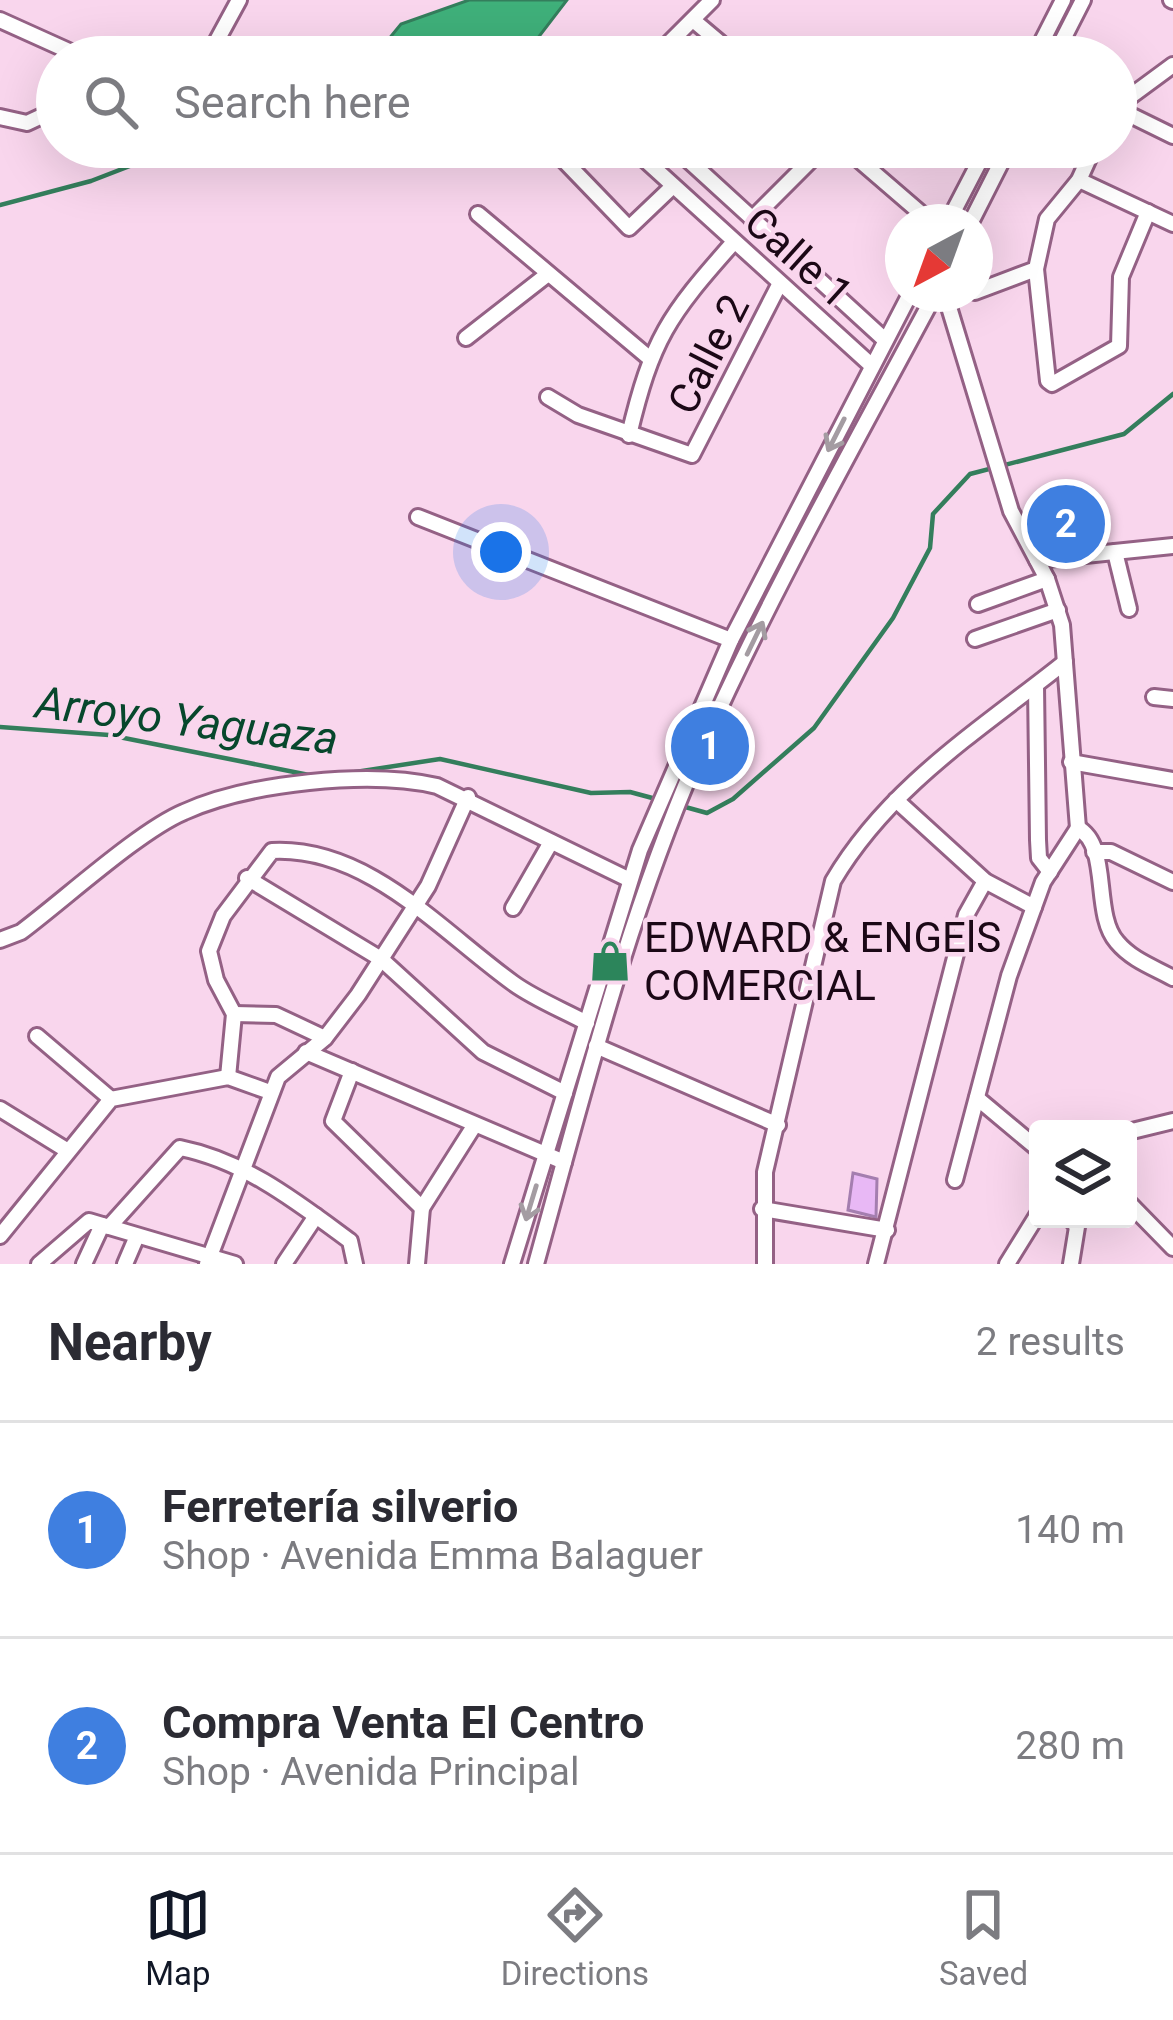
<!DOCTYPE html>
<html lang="en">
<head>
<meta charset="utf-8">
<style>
	:root { --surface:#fff; --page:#f7f7f7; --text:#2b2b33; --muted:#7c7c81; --line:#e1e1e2; --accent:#111827 }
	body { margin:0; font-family:Roboto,sans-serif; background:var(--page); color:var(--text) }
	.controls { position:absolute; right:36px; bottom:36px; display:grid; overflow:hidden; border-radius:12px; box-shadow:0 12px 48px #0002 }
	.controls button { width:108px; height:108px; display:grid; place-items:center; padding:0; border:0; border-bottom:3px solid var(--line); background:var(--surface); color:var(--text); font:60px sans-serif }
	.compass { position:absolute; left:885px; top:204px; width:108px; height:108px; border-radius:50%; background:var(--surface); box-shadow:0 12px 48px #0002; rotate:221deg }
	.you { position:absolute; left:501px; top:552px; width:42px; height:42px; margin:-30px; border:9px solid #fff; border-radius:50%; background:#1a73e8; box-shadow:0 0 0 18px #1a73e833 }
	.badge { display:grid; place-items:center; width:78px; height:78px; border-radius:50%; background:var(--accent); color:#fff; font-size:39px; font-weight:700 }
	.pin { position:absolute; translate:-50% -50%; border:6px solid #fff; box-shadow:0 3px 12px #0006 }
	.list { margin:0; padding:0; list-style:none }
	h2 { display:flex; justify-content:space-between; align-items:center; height:156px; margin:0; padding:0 48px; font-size:51px }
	h2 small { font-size:39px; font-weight:400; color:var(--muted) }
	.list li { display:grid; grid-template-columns:78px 1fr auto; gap:36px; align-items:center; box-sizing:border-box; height:216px; padding:0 48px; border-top:3px solid var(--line) }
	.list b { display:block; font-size:45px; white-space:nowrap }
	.list p { margin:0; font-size:39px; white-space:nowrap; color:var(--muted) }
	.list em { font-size:39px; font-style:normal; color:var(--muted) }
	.icon { flex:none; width:66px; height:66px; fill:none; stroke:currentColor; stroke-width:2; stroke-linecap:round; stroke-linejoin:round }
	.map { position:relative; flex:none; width:1173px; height:1264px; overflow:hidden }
	.search { position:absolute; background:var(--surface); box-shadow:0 12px 48px #0002; left:36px; right:36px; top:36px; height:132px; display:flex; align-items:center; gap:30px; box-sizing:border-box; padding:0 42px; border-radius:66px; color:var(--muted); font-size:45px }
	.sheet { height:588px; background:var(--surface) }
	nav { display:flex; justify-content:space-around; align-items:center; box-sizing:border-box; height:168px; border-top:3px solid var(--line); background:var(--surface); font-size:33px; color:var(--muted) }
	nav a { display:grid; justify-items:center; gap:6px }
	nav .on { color:var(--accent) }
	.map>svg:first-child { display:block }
	.water { fill:#3fb07a; stroke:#347e5c; stroke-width:3 }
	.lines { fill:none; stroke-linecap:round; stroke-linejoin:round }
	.stream { stroke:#347e5c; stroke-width:4.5 }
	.building { fill:#e8b8f5; stroke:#a47eaf; stroke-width:3 }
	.minor-casing { stroke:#946185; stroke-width:20 }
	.minor { stroke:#fff; stroke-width:14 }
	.oneway { stroke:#a49ca2 }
	.labels { text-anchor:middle; stroke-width:9; stroke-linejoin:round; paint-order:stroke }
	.street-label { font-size:42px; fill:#1b0816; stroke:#f9d6ed }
	.poi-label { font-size:42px; fill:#1b0816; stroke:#f9d6ed; text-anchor:start }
	.water-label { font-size:45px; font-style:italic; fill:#07472c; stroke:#f9d6ed }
</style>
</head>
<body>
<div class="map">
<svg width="1173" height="1264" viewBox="0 0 1173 1264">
	<rect width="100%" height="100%" fill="#f9d6ed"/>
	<polygon class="water" points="469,0 567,0 531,47 458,41 407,57 374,57 401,24"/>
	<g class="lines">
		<g class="stream">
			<polyline points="0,205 91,181 179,147"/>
			<polyline points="0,727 109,735 314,776"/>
			<polyline points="349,773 440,759 591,793 630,792 656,799"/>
			<polyline points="678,805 707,813 733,799 814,728 893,618 930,548 933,514 970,474 1124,434 1173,394"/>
		</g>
	</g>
	<polygon class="building" points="853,1173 877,1179 876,1217 848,1210"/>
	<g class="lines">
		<g class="minor-casing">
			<g id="minor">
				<polyline points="1171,0 1173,1"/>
				<polyline points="0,20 82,57"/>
				<polyline points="693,20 737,57"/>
				<polyline points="208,57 239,0"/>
				<polyline points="655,57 712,0"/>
				<polyline points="1034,57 1063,0"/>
				<polyline points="1054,57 1083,0"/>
				<polyline points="1116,107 1173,65"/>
				<polyline points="1116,108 1173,136"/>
				<polyline points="0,117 27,123 57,109"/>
				<polyline points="551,147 629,228 672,187"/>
				<polyline points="631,147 871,365"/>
				<polyline points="674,147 885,340"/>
				<polyline points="844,147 931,222"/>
				<polyline points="1079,180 1173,224"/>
				<polyline points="478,214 648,357"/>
				<polyline points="752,219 824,147"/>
				<polyline points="948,222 987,147"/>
				<polyline points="971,222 1009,147"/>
				<polyline points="1036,269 1048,381 1052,384 1119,346 1121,277 1148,212"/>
				<polyline points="975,292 1036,269 1047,219 1079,180 1094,147"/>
				<polyline points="945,294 1011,511 1047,579 1062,625 1078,828"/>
				<polyline points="466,338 548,274"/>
				<polyline points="548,397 578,415 692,455 779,285"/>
				<path d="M 629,435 C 652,339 668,316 733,243"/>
				<polyline points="418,517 731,640"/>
				<polyline points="1115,552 1129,609"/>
				<polyline points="1037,560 1173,546"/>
				<polyline points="978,604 1047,579"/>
				<polyline points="975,639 1058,610"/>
				<polyline points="1036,686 1038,840 1039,858 1050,872"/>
				<polyline points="1154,697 1173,699"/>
				<polyline points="1071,762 1173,780"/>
				<polyline points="896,800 985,881 1034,907"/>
				<path d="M 1078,828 C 1111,846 1092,914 1117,942 C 1132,960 1153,967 1173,978"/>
				<polyline points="1094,852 1111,852 1173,882"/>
				<polyline points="247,878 381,959 483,1052 565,1093"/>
				<polyline points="513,908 551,842"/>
				<path d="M 0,940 L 21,932 C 64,900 139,831 184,812 C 248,783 369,770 437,786 L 630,880"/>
				<polyline points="234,1014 276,1015 325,1038"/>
				<polyline points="37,1036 111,1099"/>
				<polyline points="596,1046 778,1125"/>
				<polyline points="306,1052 564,1162"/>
				<polyline points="352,1071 333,1121 422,1208"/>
				<path d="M 228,1077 L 234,1014 L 216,980 L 209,951 L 223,916 L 272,851 C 367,846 441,931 513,983 C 535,999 563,1010 587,1023"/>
				<polyline points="977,1098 1038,1149"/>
				<polyline points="0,1109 68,1151"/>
				<polyline points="1128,1132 1173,1121"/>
				<polyline points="955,1180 1009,976 1043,882 1078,828"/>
				<polyline points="1128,1202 1173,1248"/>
				<polyline points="762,1209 887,1230"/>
				<path d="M 109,1227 L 180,1148 C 245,1161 297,1202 350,1241 L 355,1264"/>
				<polyline points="0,1236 111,1099 228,1077 270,1092"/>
				<polyline points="39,1264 89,1221 235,1264"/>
				<polyline points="84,1264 102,1225"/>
				<polyline points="125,1264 137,1236"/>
				<polyline points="207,1264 278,1077 325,1038 358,995 428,886 468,797"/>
				<polyline points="284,1264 316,1216"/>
				<polyline points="417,1264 422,1208 474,1126"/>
				<polyline points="512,1264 640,850 731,640 910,294"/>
				<path d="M 536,1264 C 585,1088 629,909 704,742 C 773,589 856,442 935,294"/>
				<path d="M 765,1264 L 765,1172 L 833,881 C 889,786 981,729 1065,662"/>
				<polyline points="876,1264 966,915 985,881"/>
				<polyline points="1007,1264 1038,1214"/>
				<polyline points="1071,1264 1077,1227 1071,1219"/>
			</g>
		</g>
		<use href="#minor" class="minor"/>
	</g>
	<defs><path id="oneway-shaft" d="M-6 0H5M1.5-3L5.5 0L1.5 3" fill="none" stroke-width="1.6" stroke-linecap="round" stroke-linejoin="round" transform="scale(3)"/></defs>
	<g class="oneway">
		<use href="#oneway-shaft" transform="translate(836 435) rotate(117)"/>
		<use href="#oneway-shaft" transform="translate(755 638) rotate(-64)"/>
		<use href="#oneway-shaft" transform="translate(531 1203) rotate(107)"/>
	</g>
	<defs>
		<g id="shop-bare" transform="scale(3.24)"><path d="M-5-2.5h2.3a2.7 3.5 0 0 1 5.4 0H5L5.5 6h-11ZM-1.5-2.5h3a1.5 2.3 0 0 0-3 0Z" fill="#2c855b" stroke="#f9d6ed" stroke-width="2.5" paint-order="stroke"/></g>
	</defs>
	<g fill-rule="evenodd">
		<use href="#shop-bare" x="610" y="961"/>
	</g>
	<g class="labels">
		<g class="street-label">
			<text transform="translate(799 257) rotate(42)" y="15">Calle 1</text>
			<text transform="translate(708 354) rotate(-63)" y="15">Calle 2</text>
		</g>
		<g class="poi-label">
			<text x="644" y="952">EDWARD &amp; ENGElS<tspan x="644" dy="48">COMERCIAL</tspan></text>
		</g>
		<g class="water-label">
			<text transform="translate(187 720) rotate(7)" y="16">Arroyo Yaguaza</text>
		</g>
	</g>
</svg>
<div class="controls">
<button><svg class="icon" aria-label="layers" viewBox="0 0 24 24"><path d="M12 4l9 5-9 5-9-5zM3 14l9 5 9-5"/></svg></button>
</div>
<svg class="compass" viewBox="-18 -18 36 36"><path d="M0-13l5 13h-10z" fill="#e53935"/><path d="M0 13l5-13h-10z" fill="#7c7c81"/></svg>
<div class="you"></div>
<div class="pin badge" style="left:710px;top:746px;background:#3f7fe0">1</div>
<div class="pin badge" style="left:1066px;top:524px;background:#3f7fe0">2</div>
<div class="search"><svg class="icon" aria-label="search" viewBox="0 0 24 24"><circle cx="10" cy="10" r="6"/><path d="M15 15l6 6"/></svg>Search here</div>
</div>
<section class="sheet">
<h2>Nearby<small>2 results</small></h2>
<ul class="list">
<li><span class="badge" style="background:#3f7fe0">1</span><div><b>Ferretería silverio</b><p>Shop · Avenida Emma Balaguer</p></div><em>140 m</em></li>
<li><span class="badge" style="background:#3f7fe0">2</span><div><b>Compra Venta El Centro</b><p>Shop · Avenida Principal</p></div><em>280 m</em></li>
</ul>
</section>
<nav>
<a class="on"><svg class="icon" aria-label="map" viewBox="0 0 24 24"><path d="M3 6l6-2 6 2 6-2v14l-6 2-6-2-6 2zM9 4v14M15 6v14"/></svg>Map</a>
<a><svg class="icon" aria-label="directions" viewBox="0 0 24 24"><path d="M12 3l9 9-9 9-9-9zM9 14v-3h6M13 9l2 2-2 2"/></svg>Directions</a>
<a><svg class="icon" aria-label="saved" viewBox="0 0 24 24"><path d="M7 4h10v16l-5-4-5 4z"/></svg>Saved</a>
</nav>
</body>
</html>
